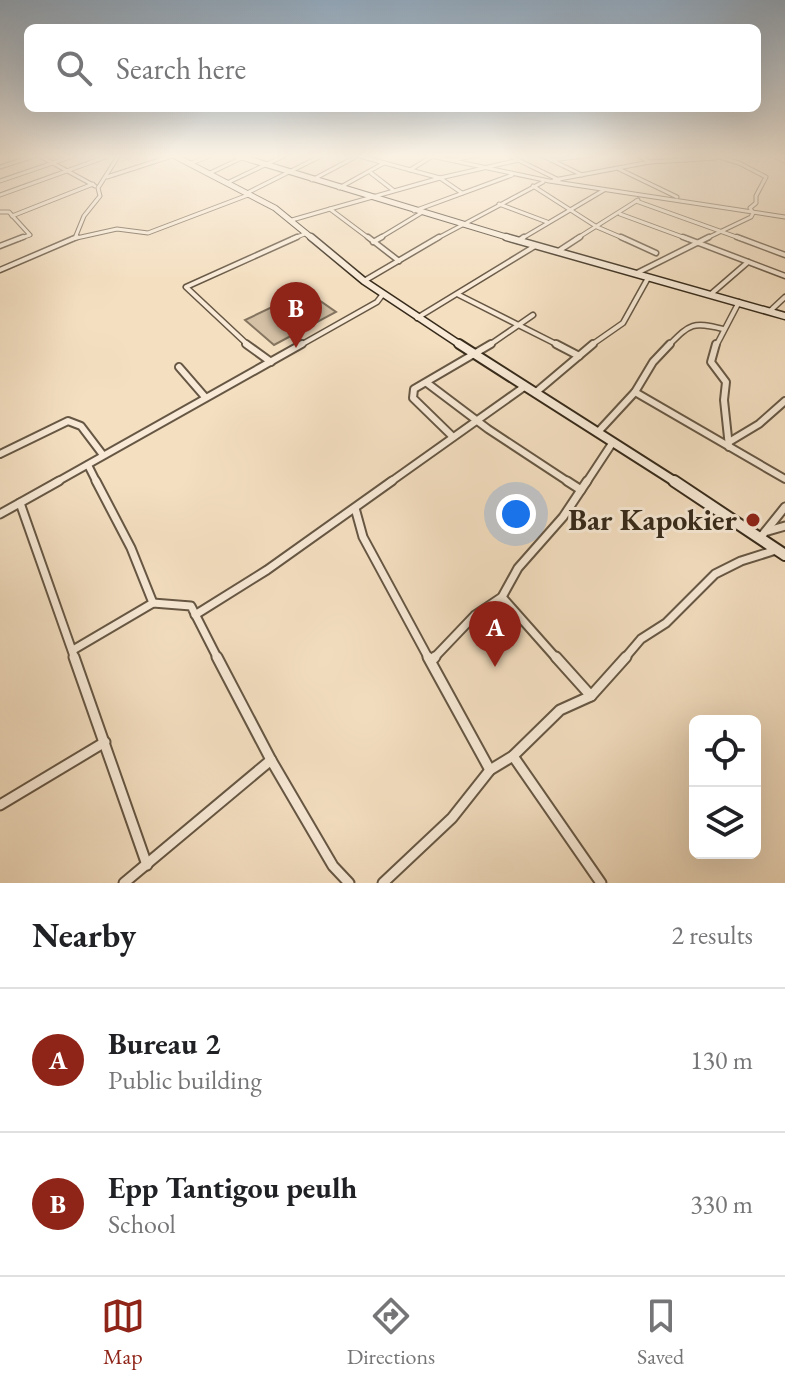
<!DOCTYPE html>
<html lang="en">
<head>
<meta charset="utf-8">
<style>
	:root { --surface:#fff; --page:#f2f2f2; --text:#202124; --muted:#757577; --line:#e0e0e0; --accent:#8f2418 }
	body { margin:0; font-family:"EB Garamond",serif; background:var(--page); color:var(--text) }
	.controls { position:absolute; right:24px; bottom:24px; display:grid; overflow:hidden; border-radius:12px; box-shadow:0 8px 32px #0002 }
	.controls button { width:72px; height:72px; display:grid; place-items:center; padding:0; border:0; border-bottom:2px solid var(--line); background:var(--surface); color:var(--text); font:40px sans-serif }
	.you { position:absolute; left:516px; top:514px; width:28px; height:28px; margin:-20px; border:6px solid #fff; border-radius:50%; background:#1a73e8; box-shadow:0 0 0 12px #1a73e833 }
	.badge { display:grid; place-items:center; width:52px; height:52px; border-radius:50%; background:var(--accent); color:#fff; font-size:26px; font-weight:700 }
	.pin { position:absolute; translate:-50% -66px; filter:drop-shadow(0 2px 4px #0008) }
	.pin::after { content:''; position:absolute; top:42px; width:28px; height:24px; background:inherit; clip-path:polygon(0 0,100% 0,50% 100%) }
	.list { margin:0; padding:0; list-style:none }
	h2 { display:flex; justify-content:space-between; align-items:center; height:104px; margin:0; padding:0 32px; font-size:34px }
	h2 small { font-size:26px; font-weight:400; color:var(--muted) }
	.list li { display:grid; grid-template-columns:52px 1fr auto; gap:24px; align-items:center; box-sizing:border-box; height:144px; padding:0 32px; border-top:2px solid var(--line) }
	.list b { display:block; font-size:30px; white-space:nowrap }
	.list p { margin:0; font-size:26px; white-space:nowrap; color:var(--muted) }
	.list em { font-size:26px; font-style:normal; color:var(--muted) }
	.icon { flex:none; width:44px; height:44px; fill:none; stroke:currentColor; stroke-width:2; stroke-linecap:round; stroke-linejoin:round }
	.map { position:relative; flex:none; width:785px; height:883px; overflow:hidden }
	.search { position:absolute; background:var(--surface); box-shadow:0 8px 32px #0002; left:24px; right:24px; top:24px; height:88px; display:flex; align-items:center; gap:20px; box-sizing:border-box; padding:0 28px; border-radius:12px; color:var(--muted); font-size:30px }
	.sheet { height:392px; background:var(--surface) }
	nav { display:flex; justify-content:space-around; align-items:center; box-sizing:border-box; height:112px; border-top:2px solid var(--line); background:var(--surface); font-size:22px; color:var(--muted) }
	nav a { display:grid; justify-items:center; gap:4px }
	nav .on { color:var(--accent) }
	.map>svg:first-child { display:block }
	.green { fill:#d4c0a5; stroke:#857560; stroke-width:2 }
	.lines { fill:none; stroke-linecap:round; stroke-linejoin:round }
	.street-far4-casing { stroke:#665744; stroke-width:5 }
	.street-far3-casing { stroke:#665744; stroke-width:7 }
	.street-far2-casing { stroke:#665744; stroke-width:10 }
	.street-far1-casing { stroke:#665744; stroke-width:11 }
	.street-casing { stroke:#665744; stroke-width:13 }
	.secondary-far3-casing { stroke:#362a1a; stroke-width:7 }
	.secondary-far2-casing { stroke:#362a1a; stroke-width:9 }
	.secondary-far1-casing { stroke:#362a1a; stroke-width:12 }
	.secondary-casing { stroke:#362a1a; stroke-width:14 }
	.street-far4 { stroke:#f8ead7; stroke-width:3 }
	.street-far3 { stroke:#f8ead7; stroke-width:4 }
	.street-far2 { stroke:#f8ead7; stroke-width:6 }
	.street-far1 { stroke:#f8ead7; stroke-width:7 }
	.street { stroke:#f8ead7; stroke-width:9 }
	.secondary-far3 { stroke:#f8ead7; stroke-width:5 }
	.secondary-far2 { stroke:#f8ead7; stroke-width:6 }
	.secondary-far1 { stroke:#f8ead7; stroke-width:8 }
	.secondary { stroke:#f8ead7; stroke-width:10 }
	.poi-dot { fill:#8f2418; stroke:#f8ead7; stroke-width:3 }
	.labels { text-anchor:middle; stroke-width:6; stroke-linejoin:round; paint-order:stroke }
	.poi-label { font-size:30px; font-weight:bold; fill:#362a1a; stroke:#f8ead7; text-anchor:end }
</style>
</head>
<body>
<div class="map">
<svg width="785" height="883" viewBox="0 0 785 883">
	<rect width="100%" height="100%" fill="#f4dfc1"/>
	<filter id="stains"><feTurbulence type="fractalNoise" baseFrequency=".0025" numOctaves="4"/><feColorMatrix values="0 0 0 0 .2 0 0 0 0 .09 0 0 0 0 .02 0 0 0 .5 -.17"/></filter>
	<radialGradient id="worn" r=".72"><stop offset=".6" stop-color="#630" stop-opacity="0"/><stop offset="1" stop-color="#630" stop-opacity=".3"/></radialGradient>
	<polygon class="green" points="306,291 336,312 274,345 245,320"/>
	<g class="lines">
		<g class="street-far4-casing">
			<g id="street-far4">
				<polyline points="38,155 95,186"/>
				<polyline points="426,155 549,181 785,217"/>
				<polyline points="508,155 559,180"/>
				<polyline points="541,155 582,175"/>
				<polyline points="637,155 650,162"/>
				<polyline points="771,155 785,161"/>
				<polyline points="359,156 440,178 462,193"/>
				<polyline points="452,160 478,155"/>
				<polyline points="551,160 592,155"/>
				<polyline points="685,160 716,158"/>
				<polyline points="189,164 212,155"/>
				<polyline points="0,167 37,155"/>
				<polyline points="619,169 677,197"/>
				<polyline points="410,170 431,157"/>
				<polyline points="210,173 248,155"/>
				<polyline points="371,173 393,190"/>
				<polyline points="107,177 175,155"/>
				<polyline points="312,180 359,155"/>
				<polyline points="554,180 650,162 685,160 675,155"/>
				<polyline points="0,181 76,155"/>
				<polyline points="229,182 286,155"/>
				<polyline points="533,186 597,227 625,239"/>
				<polyline points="339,188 384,163"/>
				<polyline points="247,193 323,155"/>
				<polyline points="0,195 111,155"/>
				<polyline points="636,201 742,239"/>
				<polyline points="499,204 547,222"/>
				<polyline points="414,211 512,175"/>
				<polyline points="0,212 9,212 30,235 18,239"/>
				<polyline points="620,214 688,239"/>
				<polyline points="12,216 93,184"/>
				<polyline points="292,220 330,209"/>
				<polyline points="75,238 84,216 100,196 98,188 119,155"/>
				<polyline points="72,239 117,229 148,233 248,195"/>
				<polyline points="292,239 307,233"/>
				<polyline points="370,239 330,209 440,178 519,160"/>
				<polyline points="378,239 421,213"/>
				<polyline points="436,239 543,182"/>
				<polyline points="521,239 604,190"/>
				<polyline points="576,239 638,200"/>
				<polyline points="705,239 751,217 753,213 750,208 756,203 756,196 766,177 739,163 713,155"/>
			</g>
		</g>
		<g class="street-far3-casing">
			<g id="street-far3">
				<polyline points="368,237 399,261"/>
				<polyline points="621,237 656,253"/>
				<polyline points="683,237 785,276"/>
				<polyline points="737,237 785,255"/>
				<polyline points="518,241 524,237"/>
				<polyline points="373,242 382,237"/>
				<polyline points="0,246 23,237"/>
				<polyline points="557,252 580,237"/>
				<polyline points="0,270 77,237"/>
				<polyline points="635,274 709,237"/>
				<polyline points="364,281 439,237"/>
				<polyline points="711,294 748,262"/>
				<polyline points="459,295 560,346"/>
				<polyline points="770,311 785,297"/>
				<polyline points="417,318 535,246"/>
				<polyline points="249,346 186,287 297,237"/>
				<polyline points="299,346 377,302 383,294"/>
				<polyline points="488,346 533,315"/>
				<polyline points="590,346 623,323 648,278"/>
				<path d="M 668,346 C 690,324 692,321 723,329"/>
				<polyline points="716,346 739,302"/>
			</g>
		</g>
		<g class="street-far2-casing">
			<g id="street-far2">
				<polyline points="246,344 271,362"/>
				<polyline points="556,344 579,356"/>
				<polyline points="716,344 711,362 726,382 724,400 729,447"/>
				<polyline points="179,367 205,397"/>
				<polyline points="427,383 488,429 570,483"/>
				<polyline points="635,392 785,479"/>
				<polyline points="535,393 593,344"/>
				<polyline points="598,432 635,392 653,362 670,344"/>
				<polyline points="452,436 413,398 414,389 491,344"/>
				<polyline points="729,442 759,424 785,401"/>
				<polyline points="0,454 68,421 81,426 103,455"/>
				<polyline points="88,465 97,483"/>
				<polyline points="55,483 302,344"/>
				<polyline points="389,483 524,387"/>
				<polyline points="586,483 613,442"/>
			</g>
		</g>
		<g class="street-far1-casing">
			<g id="street-far1">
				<polyline points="96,481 131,548 153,603"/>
				<polyline points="567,481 581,490"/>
				<polyline points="20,503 75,659"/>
				<polyline points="355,508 363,537 429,659"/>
				<polyline points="0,514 59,481"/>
				<polyline points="768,531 785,526"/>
				<polyline points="760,538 785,507"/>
				<polyline points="502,597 557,659"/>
				<polyline points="195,615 267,570 392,481"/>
				<polyline points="73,650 153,603 191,606 218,659"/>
				<polyline points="433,659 475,615 502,597 518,568 563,517 587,481"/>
				<polyline points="624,659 641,639 666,623 715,574 741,561 776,550"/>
			</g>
		</g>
		<g class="street-casing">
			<g id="street">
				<polyline points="74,657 147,865"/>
				<polyline points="217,657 271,760 333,866 349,883"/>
				<polyline points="428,657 490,770"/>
				<polyline points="556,657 591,696"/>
				<polyline points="431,661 435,657"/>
				<polyline points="513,756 601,883"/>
				<polyline points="0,805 105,742"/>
				<polyline points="124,883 271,760"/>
				<polyline points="383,883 452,818 490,770 513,756 560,710 591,696 626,657"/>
			</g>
		</g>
		<g class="secondary-far3-casing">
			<g id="secondary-far3">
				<polyline points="173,155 275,208 313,239"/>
				<polyline points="235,155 513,239"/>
			</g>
		</g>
		<g class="secondary-far2-casing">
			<g id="secondary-far2">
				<polyline points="311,237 364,281 462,346"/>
				<polyline points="506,237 785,316"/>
			</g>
		</g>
		<g class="secondary-far1-casing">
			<polyline id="secondary-far1" points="459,344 677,483"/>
		</g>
		<g class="secondary-casing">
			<polyline id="secondary" points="674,481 785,555"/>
		</g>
		<use href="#street-far4" class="street-far4"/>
		<use href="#street-far3" class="street-far3"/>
		<use href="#street-far2" class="street-far2"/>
		<use href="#street-far1" class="street-far1"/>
		<use href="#street" class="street"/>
		<use href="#secondary-far3" class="secondary-far3"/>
		<use href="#secondary-far2" class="secondary-far2"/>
		<use href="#secondary-far1" class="secondary-far1"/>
		<use href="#secondary" class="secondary"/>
	</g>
	<linearGradient id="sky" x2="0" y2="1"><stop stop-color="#93acc2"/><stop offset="0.56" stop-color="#faf1e3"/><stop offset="1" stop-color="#faf1e3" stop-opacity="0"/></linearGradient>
	<rect width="785" height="279" fill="url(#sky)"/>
	<circle class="poi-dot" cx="753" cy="520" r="8"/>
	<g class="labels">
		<g class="poi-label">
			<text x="737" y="530">Bar Kapokier</text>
		</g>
	</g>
	<rect width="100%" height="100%" filter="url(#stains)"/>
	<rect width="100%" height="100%" fill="url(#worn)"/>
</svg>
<div class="controls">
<button><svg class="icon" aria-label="locate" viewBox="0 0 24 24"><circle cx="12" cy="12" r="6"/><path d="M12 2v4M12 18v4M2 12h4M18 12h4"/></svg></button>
<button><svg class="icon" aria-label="layers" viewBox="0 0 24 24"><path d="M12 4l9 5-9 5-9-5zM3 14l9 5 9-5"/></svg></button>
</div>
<div class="you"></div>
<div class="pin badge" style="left:495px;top:667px">A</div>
<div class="pin badge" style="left:296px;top:348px">B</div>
<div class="search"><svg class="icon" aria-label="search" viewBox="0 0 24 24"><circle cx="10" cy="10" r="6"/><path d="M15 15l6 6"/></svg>Search here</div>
</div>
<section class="sheet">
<h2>Nearby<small>2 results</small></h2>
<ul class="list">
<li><span class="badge">A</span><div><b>Bureau 2</b><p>Public building</p></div><em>130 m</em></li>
<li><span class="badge">B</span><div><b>Epp Tantigou peulh</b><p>School</p></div><em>330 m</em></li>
</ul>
</section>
<nav>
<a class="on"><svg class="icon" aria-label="map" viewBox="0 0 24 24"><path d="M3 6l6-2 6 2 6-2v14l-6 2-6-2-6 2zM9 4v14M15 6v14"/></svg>Map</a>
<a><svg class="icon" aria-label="directions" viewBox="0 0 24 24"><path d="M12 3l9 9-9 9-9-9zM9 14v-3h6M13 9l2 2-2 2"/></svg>Directions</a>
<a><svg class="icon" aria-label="saved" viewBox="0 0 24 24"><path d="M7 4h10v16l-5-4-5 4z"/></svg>Saved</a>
</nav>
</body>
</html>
